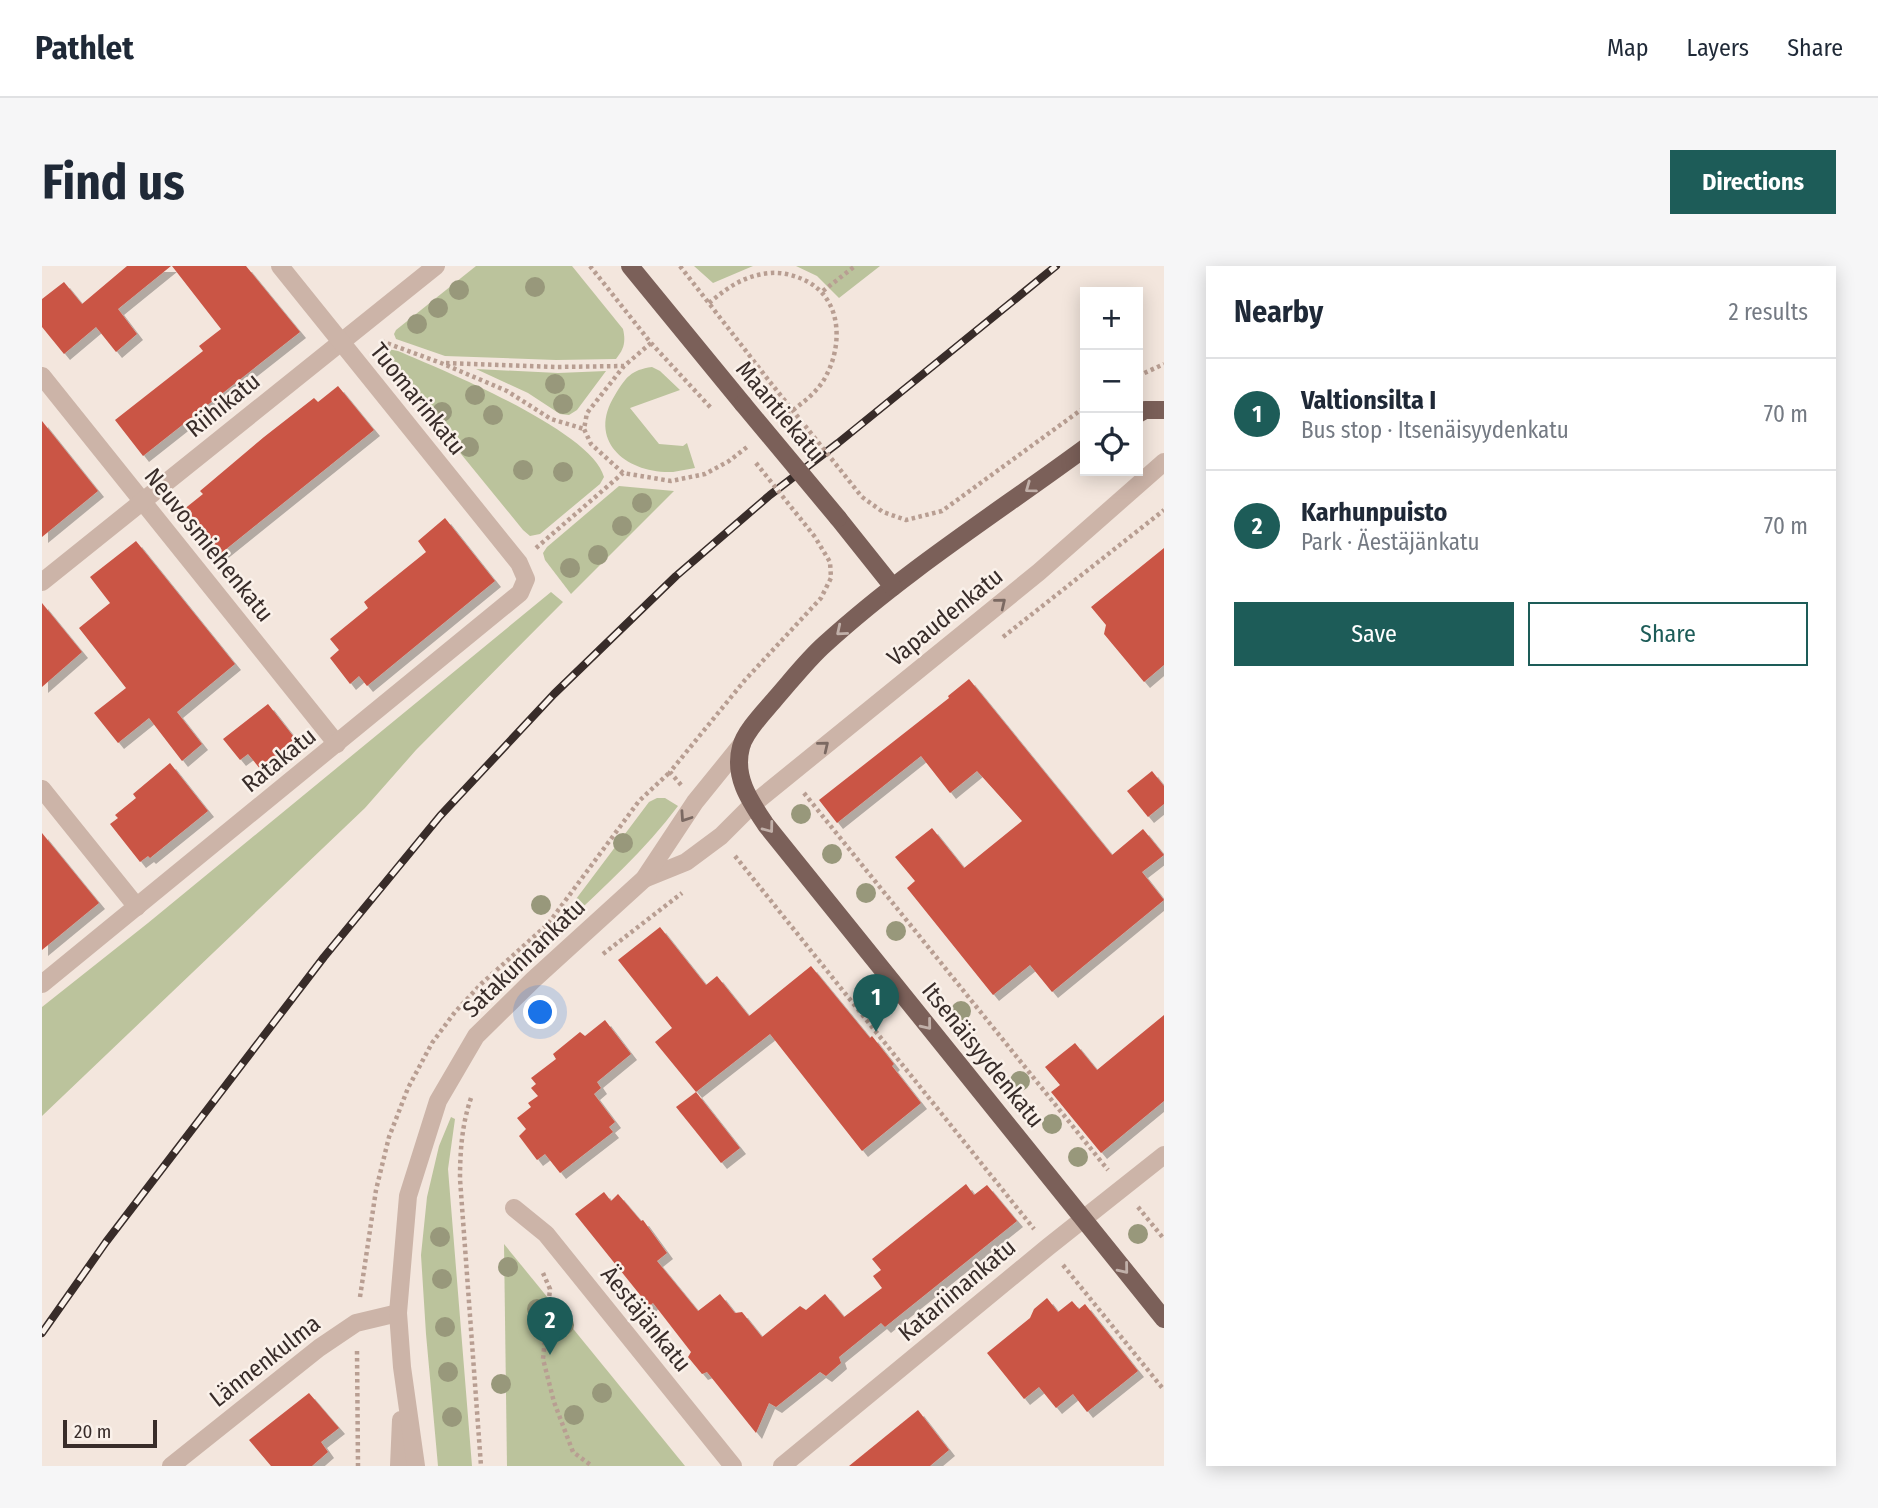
<!DOCTYPE html>
<html lang="en">
<head>
<meta charset="utf-8">
<style>
	:root { --surface:#fff; --page:#f6f6f7; --text:#1f2937; --muted:#747a83; --line:#e0e1e3; --accent:#1d5c58 }
	body { margin:0; font-family:"Fira Sans Condensed",sans-serif; background:var(--page); color:var(--text) }
	.controls { position:absolute; right:21px; top:21px; display:grid; overflow:hidden; border-radius:0px; box-shadow:0 4px 18px #0003 }
	.controls button { width:63px; height:63px; display:grid; place-items:center; padding:0; border:0; border-bottom:2px solid var(--line); background:var(--surface); color:var(--text); font:35px sans-serif }
	.scale { position:absolute; left:21px; bottom:18px; width:94px; box-sizing:border-box; padding-left:7px; border:4px solid #382c29; border-top:0; font-size:19px; line-height:24px; white-space:nowrap; color:#382c29; -webkit-text-stroke:5px #faf1ea; paint-order:stroke }
	.you { position:absolute; left:499px; top:747px; width:24px; height:24px; margin:-18px; border:5px solid #fff; border-radius:50%; background:#1a73e8; box-shadow:0 0 0 10px #1a73e833 }
	.badge { display:grid; place-items:center; width:46px; height:46px; border-radius:50%; background:var(--accent); color:#fff; font-size:23px; font-weight:700 }
	.pin { position:absolute; translate:-50% -58px; filter:drop-shadow(0 2px 4px #0008) }
	.pin::after { content:''; position:absolute; top:37px; width:24px; height:21px; background:inherit; clip-path:polygon(0 0,100% 0,50% 100%) }
	.list { margin:0; padding:0; list-style:none }
	h2 { display:flex; justify-content:space-between; align-items:center; height:91px; margin:0; padding:0 28px; font-size:30px }
	h2 small { font-size:23px; font-weight:400; color:var(--muted) }
	.list li { display:grid; grid-template-columns:46px 1fr auto; gap:21px; align-items:center; box-sizing:border-box; height:112px; padding:0 28px; border-top:2px solid var(--line) }
	.list b { display:block; font-size:26px; white-space:nowrap }
	.list p { margin:0; font-size:23px; white-space:nowrap; color:var(--muted) }
	.list em { font-size:23px; font-style:normal; color:var(--muted) }
	.actions { display:flex; gap:14px; padding:21px 28px }
	.actions a { flex:1; padding:16px 0; border:2px solid var(--accent); border-radius:0px; text-align:center; font-size:24px; color:var(--accent) }
	.actions .main { background:var(--accent); color:#fff }
	.icon { flex:none; width:38px; height:38px; fill:none; stroke:currentColor; stroke-width:2; stroke-linecap:round; stroke-linejoin:round }
	.map { position:relative; flex:none; width:1122px; height:1200px; overflow:hidden; border-radius:0px }
	header { display:flex; align-items:center; gap:42px; box-sizing:border-box; height:98px; padding:0 35px; background:var(--surface); border-bottom:2px solid var(--line) }
	header strong { font-size:33px }
	nav { display:flex; gap:38px; margin-inline-start:auto; font-size:24px }
	.intro { display:flex; align-items:center; justify-content:space-between; box-sizing:border-box; height:168px; padding:0 42px }
	h1 { margin:0; font-size:49px }
	.button { padding:18px 32px; border-radius:0px; background:var(--accent); color:#fff; font-size:24px; font-weight:700 }
	main { display:flex; gap:42px; padding:0 42px }
	aside { flex:1; background:var(--surface); border-radius:0px; box-shadow:0 4px 18px #0003 }
	.map>svg:first-child { display:block }
	.green { fill:#bbc39c }
	.building { fill:#ca5445; filter:url(#shadow) }
	.lines { fill:none; stroke-linecap:round; stroke-linejoin:round }
	.path { stroke:#b89e92; stroke-width:4.5; stroke-dasharray:3.5 3.5; stroke-linecap:butt }
	.minor { stroke:#ccb4a8; stroke-width:18 }
	.major { stroke:#7b6059; stroke-width:18 }
	.rail-casing { stroke:#382c29; stroke-width:8 }
	.rail { stroke:#faf1ea; stroke-width:5; stroke-dasharray:16; stroke-linecap:butt }
	.path-bridge { stroke:#b89e92; stroke-width:4.5; stroke-dasharray:3.5 3.5; stroke-linecap:butt }
	.major-bridge { stroke:#7b6059; stroke-width:18 }
	.tree { fill:#98987b }
	.oneway { stroke:#c1b0a9 }
	.oneway2 { stroke:#7b6962 }
	.labels { text-anchor:middle; stroke-width:5; stroke-linejoin:round; paint-order:stroke }
	.street-label { font-size:24px; fill:#382c29; stroke:#faf1ea }
</style>
</head>
<body>
<header>
<strong>Pathlet</strong>
<nav><a>Map</a><a>Layers</a><a>Share</a></nav>
</header>
<div class="intro"><h1>Find us</h1><a class="button">Directions</a></div>
<main>
<div class="map">
<svg width="1122" height="1200" viewBox="0 0 1122 1200">
	<defs>
		<filter id="shadow"><feDropShadow dx="6" dy="6" stdDeviation="0" flood-color="#0004"/></filter>
	</defs>
	<rect width="100%" height="100%" fill="#f3e6dd"/>
	<g class="green">
		<path d="M 434,0 L 530,0 L 581,63 C 584,76 582,83 574,93 L 514,94 L 403,90 L 354,73 L 352,68 L 354,64 Z"/>
		<polygon points="652,0 711,0 671,17"/>
		<polygon points="754,0 838,0 797,32 775,10"/>
		<path d="M 346,83 L 356,85 C 401,104 550,165 562,211 L 558,218 L 498,268 L 488,270 L 481,264 L 340,91 L 340,86 Z"/>
		<path d="M 610,101 L 618,105 L 638,124 L 588,142 L 617,178 L 641,180 L 645,177 L 653,202 C 646,203 638,205 631,206 C 585,208 544,175 573,129 C 584,111 589,104 610,101 Z"/>
		<polygon points="434,103 516,107 564,105 535,144 527,149 518,148 486,127"/>
		<polygon points="577,220 632,225 529,328 503,294 501,287 505,281"/>
		<polygon points="509,326 521,336 374,484 323,542 0,850 0,741 106,657"/>
		<path d="M 615,532 L 623,532 L 636,540 C 603,584 563,620 523,658 L 519,653 L 607,536 Z"/>
		<polygon points="409,851 413,853 406,903 430,1200 396,1200 384,1068 379,989 385,931 397,880"/>
		<polygon points="462,978 643,1200 465,1200"/>
	</g>
	<g class="building">
		<polygon points="85,0 129,0 76,43 95,68 74,86 54,61 22,88 0,61 0,33 22,16 40,38"/>
		<polygon points="130,0 204,0 258,66 101,190 73,154 161,85 157,80 179,63"/>
		<polygon points="296,120 332,164 178,288 141,244 161,228 158,225 222,171 272,132 276,136"/>
		<polygon points="0,155 56,225 0,271"/>
		<polygon points="403,252 453,315 325,420 317,410 308,418 288,392 297,384 288,373 326,342 322,336 384,286 376,275"/>
		<polygon points="94,275 193,398 135,446 160,478 140,495 107,452 76,477 52,447 84,422 37,362 68,337 48,311"/>
		<polygon points="1122,282 1122,399 1102,416 1062,368 1064,359 1049,341"/>
		<polygon points="0,337 40,386 0,421"/>
		<polygon points="927,413 1070,589 1101,563 1122,589 1100,606 1122,634 1010,726 988,699 951,729 865,622 873,615 853,591 890,562 922,602 980,555 935,505 908,527 879,490 795,557 777,534 907,432 906,430"/>
		<polygon points="226,438 255,475 219,504 206,488 198,494 181,473"/>
		<polygon points="128,497 166,545 108,592 106,590 98,596 68,558 76,552 73,549 94,532 91,528"/>
		<polygon points="1110,505 1122,520 1122,538 1106,551 1085,525"/>
		<polygon points="0,567 57,637 0,684"/>
		<polygon points="618,661 664,719 675,710 707,750 769,700 828,772 830,770 852,798 850,800 879,837 820,885 728,768 654,826 613,776 630,762 576,694"/>
		<polygon points="1122,749 1122,835 1059,887 1009,826 1018,819 1003,801 1033,777 1055,804"/>
		<polygon points="563,754 589,788 555,816 559,822 552,828 573,856 567,861 571,866 518,907 503,888 495,894 477,870 484,863 475,852 489,841 486,837 496,830 489,822 494,818 489,812 514,793 511,788 538,766 543,770"/>
		<polygon points="654,826 698,882 679,897 634,841"/>
		<polygon points="924,918 932,929 945,919 975,955 843,1061 839,1057 797,1091 799,1097 784,1110 778,1106 734,1141 727,1137 714,1167 665,1106 660,1108 646,1091 649,1086 611,1037 607,1040 533,948 562,926 569,935 576,928 599,955 601,954 625,987 615,995 656,1045 678,1028 693,1047 700,1046 720,1071 758,1040 764,1044 783,1028 802,1051 840,1022 831,1010 839,1004 830,993"/>
		<polygon points="1005,1032 1016,1046 1030,1035 1037,1043 1043,1038 1096,1105 1045,1146 1031,1128 1014,1142 997,1121 982,1133 945,1087 988,1052 992,1043"/>
		<polygon points="267,1127 297,1162 279,1176 286,1186 270,1200 229,1200 207,1174"/>
		<polygon points="876,1144 907,1184 888,1200 807,1200"/>
	</g>
	<g class="lines">
		<g class="path">
			<polyline points="548,0 609,77 669,142"/>
			<polyline points="638,0 728,116"/>
			<polyline points="781,25 813,0"/>
			<path d="M 667,37 C 686,21 703,9 729,7 C 739,6 751,9 760,13 C 799,29 802,76 784,110 C 775,128 757,139 742,151"/>
			<polyline points="339,75 399,97 465,125 509,153 542,163"/>
			<polyline points="609,77 582,100 545,147 542,163 549,178 581,207 629,215 663,208 687,195 705,181"/>
			<polyline points="404,97 514,101 582,100"/>
			<polyline points="1096,110 1122,98"/>
			<polyline points="820,231 841,246 864,254 900,245 1043,141"/>
			<polyline points="494,282 581,207"/>
			<polyline points="961,371 1122,244"/>
			<polyline points="639,519 628,506 703,414 779,332 789,312 788,296 773,271"/>
			<polyline points="762,527 1066,904"/>
			<polyline points="693,590 992,963"/>
			<polyline points="561,688 640,627"/>
			<path d="M 429,832 C 420,858 418,885 418,913 L 439,1200"/>
			<polyline points="1096,941 1122,973"/>
			<polyline points="1021,999 1122,1124"/>
			<polyline points="501,1007 508,1023 501,1093 512,1136 531,1186 550,1200"/>
			<polyline points="318,1031 334,924 347,871 366,822 390,777 413,746 439,718 506,658 597,535 628,506"/>
			<polyline points="315,1085 316,1200"/>
		</g>
		<g class="minor">
			<polyline points="0,110 295,478"/>
			<polyline points="0,316 394,0"/>
			<polyline points="0,523 95,641"/>
			<polyline points="602,613 644,596 679,570 710,539 997,306 1122,196"/>
			<polyline points="0,718 478,327 484,313 477,297 238,0"/>
			<polyline points="472,942 504,968 691,1200"/>
			<polyline points="129,1200 277,1082 314,1057 356,1047"/>
			<polyline points="357,1200 359,1154"/>
			<polyline points="374,1200 360,1101 356,1047 366,930 396,835 434,770 491,714 602,613 653,536 700,478"/>
			<polyline points="740,1200 1006,981 1122,889"/>
		</g>
		<g class="major">
			<polyline points="588,0 701,138"/>
			<polyline points="1096,148 1103,144 1122,144"/>
			<path d="M 1043,182 C 956,246 863,305 783,378 C 765,394 749,415 733,433 C 723,445 703,465 699,481 C 691,511 708,535 724,559 L 1122,1053"/>
			<polyline points="796,252 851,321"/>
		</g>
		<g class="rail-casing">
			<polyline id="rail" points="0,1067 64,976 282,691 398,550 512,428 634,310 728,229 796,177 1014,0"/>
		</g>
		<use href="#rail" class="rail"/>
		<g class="path-bridge">
			<polyline points="728,116 820,231"/>
			<polyline points="714,197 773,271"/>
		</g>
		<polyline class="major-bridge" points="701,138 796,252"/>
	</g>
	<g class="tree">
		<circle cx="493" cy="21" r="10"/>
		<circle cx="417" cy="24" r="10"/>
		<circle cx="396" cy="42" r="10"/>
		<circle cx="375" cy="58" r="10"/>
		<circle cx="513" cy="118" r="10"/>
		<circle cx="433" cy="129" r="10"/>
		<circle cx="521" cy="138" r="10"/>
		<circle cx="400" cy="146" r="10"/>
		<circle cx="451" cy="149" r="10"/>
		<circle cx="427" cy="181" r="10"/>
		<circle cx="481" cy="204" r="10"/>
		<circle cx="521" cy="206" r="10"/>
		<circle cx="600" cy="237" r="10"/>
		<circle cx="580" cy="260" r="10"/>
		<circle cx="556" cy="289" r="10"/>
		<circle cx="528" cy="302" r="10"/>
		<circle cx="759" cy="548" r="10"/>
		<circle cx="581" cy="577" r="10"/>
		<circle cx="790" cy="588" r="10"/>
		<circle cx="824" cy="627" r="10"/>
		<circle cx="499" cy="639" r="10"/>
		<circle cx="854" cy="665" r="10"/>
		<circle cx="919" cy="745" r="10"/>
		<circle cx="978" cy="815" r="10"/>
		<circle cx="1010" cy="858" r="10"/>
		<circle cx="1036" cy="891" r="10"/>
		<circle cx="1096" cy="968" r="10"/>
		<circle cx="398" cy="971" r="10"/>
		<circle cx="466" cy="1001" r="10"/>
		<circle cx="400" cy="1013" r="10"/>
		<circle cx="495" cy="1043" r="10"/>
		<circle cx="522" cy="1059" r="10"/>
		<circle cx="403" cy="1061" r="10"/>
		<circle cx="406" cy="1106" r="10"/>
		<circle cx="459" cy="1118" r="10"/>
		<circle cx="560" cy="1127" r="10"/>
		<circle cx="532" cy="1149" r="10"/>
		<circle cx="410" cy="1151" r="10"/>
	</g>
	<defs><path id="oneway-chevron" d="M-2-3.5L2.5 0L-2 3.5" fill="none" stroke-width="1.6" stroke-linecap="round" stroke-linejoin="round" transform="scale(1.75)"/></defs>
	<g class="oneway">
		<use href="#oneway-chevron" transform="translate(988 222) rotate(144)"/>
		<use href="#oneway-chevron" transform="translate(799 365) rotate(140)"/>
		<use href="#oneway-chevron" transform="translate(727 562) rotate(53)"/>
		<use href="#oneway-chevron" transform="translate(885 759) rotate(51)"/>
		<use href="#oneway-chevron" transform="translate(1082 1003) rotate(51)"/>
	</g>
	<g class="oneway2">
		<use href="#oneway-chevron" transform="translate(959 337) rotate(-39)"/>
		<use href="#oneway-chevron" transform="translate(782 480) rotate(-39)"/>
		<use href="#oneway-chevron" transform="translate(643 551) rotate(124)"/>
	</g>
	<g class="labels">
		<g class="street-label">
			<text transform="translate(376 133) rotate(51)" y="8">Tuomarinkatu</text>
			<text transform="translate(181 139) rotate(-39)" y="8">Riihikatu</text>
			<text transform="translate(738 145) rotate(50)" y="8">Maantiekatu</text>
			<text transform="translate(167 279) rotate(51)" y="8">Neuvosmiehenkatu</text>
			<text transform="translate(903 351) rotate(-39)" y="8">Vapaudenkatu</text>
			<text transform="translate(237 494) rotate(-39)" y="8">Ratakatu</text>
			<text transform="translate(482 692) rotate(-44)" y="8">Satakunnankatu</text>
			<text transform="translate(941 789) rotate(51)" y="8">Itsenäisyydenkatu</text>
			<text transform="translate(915 1024) rotate(-40)" y="8">Katariinankatu</text>
			<text transform="translate(604 1053) rotate(51)" y="8">Äestäjänkatu</text>
			<text transform="translate(223 1095) rotate(-38)" y="8">Lännenkulma</text>
		</g>
	</g>
</svg>
<div class="controls">
<button>+</button>
<button>−</button>
<button><svg class="icon" aria-label="locate" viewBox="0 0 24 24"><circle cx="12" cy="12" r="6"/><path d="M12 2v4M12 18v4M2 12h4M18 12h4"/></svg></button>
</div>
<div class="scale">20 m</div>
<div class="you"></div>
<div class="pin badge" style="left:834px;top:766px">1</div>
<div class="pin badge" style="left:508px;top:1089px">2</div>
</div>
<aside>
<h2>Nearby<small>2 results</small></h2>
<ul class="list">
<li><span class="badge">1</span><div><b>Valtionsilta I</b><p>Bus stop · Itsenäisyydenkatu</p></div><em>70 m</em></li>
<li><span class="badge">2</span><div><b>Karhunpuisto</b><p>Park · Äestäjänkatu</p></div><em>70 m</em></li>
</ul>
<div class="actions"><a class="main">Save</a><a>Share</a></div>
</aside>
</main>
</body>
</html>
